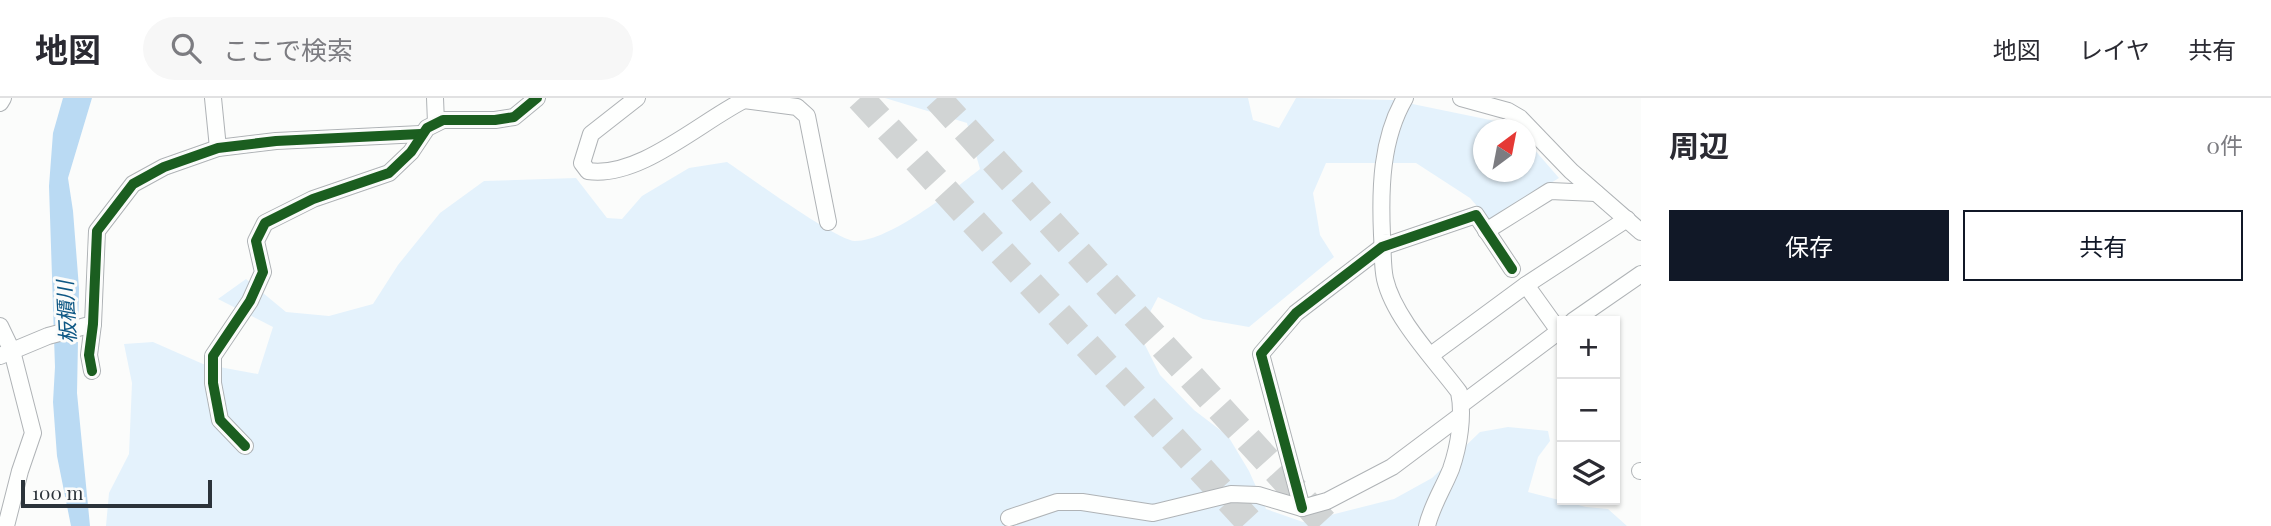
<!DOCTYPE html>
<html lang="ja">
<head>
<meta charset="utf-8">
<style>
	:root { --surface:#fff; --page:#f7f7f7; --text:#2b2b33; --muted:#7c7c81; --line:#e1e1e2; --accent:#111827 }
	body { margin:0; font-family:"Playfair Display","Noto Sans JP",serif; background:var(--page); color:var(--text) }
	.controls { position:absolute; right:21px; bottom:21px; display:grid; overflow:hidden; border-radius:0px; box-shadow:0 2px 5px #0004 }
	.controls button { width:63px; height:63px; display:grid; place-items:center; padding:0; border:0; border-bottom:2px solid var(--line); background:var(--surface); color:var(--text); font:35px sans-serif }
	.compass { position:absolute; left:1473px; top:21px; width:63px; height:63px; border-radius:50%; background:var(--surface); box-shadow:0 2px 5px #0004; rotate:32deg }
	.scale { position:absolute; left:21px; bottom:18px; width:191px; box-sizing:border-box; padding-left:7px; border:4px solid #2b333a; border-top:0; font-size:19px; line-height:24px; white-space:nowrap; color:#2b333a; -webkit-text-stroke:5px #fbfcfb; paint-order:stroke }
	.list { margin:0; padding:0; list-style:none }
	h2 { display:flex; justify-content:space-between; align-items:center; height:91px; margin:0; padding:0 28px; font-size:30px }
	h2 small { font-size:23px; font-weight:400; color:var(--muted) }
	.actions { display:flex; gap:14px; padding:21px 28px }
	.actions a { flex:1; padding:16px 0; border:2px solid var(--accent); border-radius:0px; text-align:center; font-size:24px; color:var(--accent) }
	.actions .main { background:var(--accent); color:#fff }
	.icon { flex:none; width:38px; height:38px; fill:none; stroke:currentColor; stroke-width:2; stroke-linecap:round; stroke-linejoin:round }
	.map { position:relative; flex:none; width:1641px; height:428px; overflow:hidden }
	header { display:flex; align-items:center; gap:42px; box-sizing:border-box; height:98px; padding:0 35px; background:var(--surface); border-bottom:2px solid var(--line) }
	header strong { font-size:33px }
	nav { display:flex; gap:38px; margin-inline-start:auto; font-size:24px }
	.search { width:490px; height:63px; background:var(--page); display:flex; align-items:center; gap:18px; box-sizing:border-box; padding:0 24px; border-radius:38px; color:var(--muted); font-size:26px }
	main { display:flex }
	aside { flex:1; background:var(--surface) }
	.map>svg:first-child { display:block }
	.green { fill:#e4f2fc }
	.water { fill:#badaf3 }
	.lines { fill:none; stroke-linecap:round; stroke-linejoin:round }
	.highway-tunnel { stroke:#d1d4d4; stroke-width:28; stroke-dasharray:28 14; stroke-linecap:butt }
	.street-casing { stroke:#afb3b6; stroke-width:18 }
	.street { stroke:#fefffe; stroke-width:16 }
	.cycleway-casing { stroke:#fbfcfb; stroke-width:15 }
	.cycleway { stroke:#1b5e20; stroke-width:10 }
	.labels { text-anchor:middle; stroke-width:6; stroke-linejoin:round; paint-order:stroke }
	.water-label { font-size:21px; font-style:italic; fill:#0d5784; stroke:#fbfcfb }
</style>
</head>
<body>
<header>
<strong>地図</strong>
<div class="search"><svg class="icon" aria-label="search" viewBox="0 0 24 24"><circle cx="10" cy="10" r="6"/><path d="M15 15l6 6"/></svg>ここで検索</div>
<nav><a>地図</a><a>レイヤ</a><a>共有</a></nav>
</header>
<main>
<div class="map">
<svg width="1641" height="428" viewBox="0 0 1641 428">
	<rect width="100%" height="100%" fill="#fbfcfb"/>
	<path class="green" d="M 885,0 L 1248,0 L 1253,22 L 1279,30 L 1296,0 L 1393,2 L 1500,24 L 1511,31 L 1484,32 L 1484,74 L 1526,74 L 1526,42 L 1559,80 L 1489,122 L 1470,100 L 1416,65 L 1326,65 L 1313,95 L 1320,137 L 1334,159 L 1249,229 L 1203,221 L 1158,199 L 1139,235 L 1160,277 L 1194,312 L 1228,338 L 1249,373 L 1266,411 L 1303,424 L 1394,401 L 1432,380 L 1480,334 L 1508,329 L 1548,333 L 1550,343 L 1538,359 L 1528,394 L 1586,409 L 1608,411 L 1627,428 L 106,428 L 109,395 L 129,356 L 132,285 L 124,246 L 153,244 L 203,266 L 258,276 L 273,229 L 218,201 L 246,181 L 286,214 L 329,218 L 373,206 L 398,167 L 440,115 L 484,83 L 576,80 L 607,120 L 622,121 L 642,98 L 689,70 L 727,64 C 748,78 837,143 855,143 C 890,143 952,93 980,71 L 967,25 Z"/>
	<polygon class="water" points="63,0 92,0 68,80 73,113 79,190 77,295 90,428 71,428 57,358 53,304 55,269 49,88 53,35"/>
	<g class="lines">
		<g class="highway-tunnel">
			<polyline points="860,0 1253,428"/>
			<polyline points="937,0 1327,428"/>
		</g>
		<g class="street-casing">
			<g id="street">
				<polyline points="213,0 218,50"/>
				<polyline points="435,0 436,25"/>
				<path d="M 637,0 L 591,36 L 582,65 L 588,73 C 640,81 702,22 748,0"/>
				<path d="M 1405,0 C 1381,41 1380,91 1382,137 C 1383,151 1382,167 1385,181 C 1394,220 1435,262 1459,294 C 1464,317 1459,348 1451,371 C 1443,391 1432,407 1427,428"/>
				<polyline points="1461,0 1508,13 1520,20 1571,73 1641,134"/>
				<polyline points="744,2 797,9 807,18 828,124"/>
				<polyline points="0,5 3,0"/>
				<polyline points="1486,133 1550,93 1596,95"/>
				<polyline points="1526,187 1559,233"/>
				<polyline points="1573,223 1641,176"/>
				<polyline points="0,228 12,253 33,335 20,373 6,428"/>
				<polyline points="1431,257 1526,187 1627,121"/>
				<polyline points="0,258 48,238 93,226"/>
				<polyline points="92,273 89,257 93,226 97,133 133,86 164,69 218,50 276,43 421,36"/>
				<polyline points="1462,306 1562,231"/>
				<polyline points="245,348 220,322 213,285 213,258 250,203 263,174 256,143 265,125 313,101 389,75 411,54 427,30 443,22 495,22 514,19 537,0"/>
				<polyline points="1640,373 1641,373"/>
				<polyline points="1302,410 1261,256 1296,215 1382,149 1476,117 1512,171"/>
				<polyline points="1009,420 1057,404 1082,404 1153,415 1231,396 1258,397 1302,410 1327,403 1392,369 1460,318"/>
			</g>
		</g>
		<use href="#street" class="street"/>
		<g class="cycleway-casing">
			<g id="cycleway">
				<polyline points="92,273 89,257 93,226 97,133 133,86 164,69 218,50 276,43 421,36"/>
				<polyline points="245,348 220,322 213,285 213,258 250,203 263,174 256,143 265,125 313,101 389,75 411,54 427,30 443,22 495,22 514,19 537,0"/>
				<polyline points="1302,410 1261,256 1296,215 1382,149 1476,117 1512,171"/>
			</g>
		</g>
		<use href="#cycleway" class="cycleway"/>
	</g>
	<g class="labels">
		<g class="water-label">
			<text transform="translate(67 214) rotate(-93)" y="7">板櫃川</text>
		</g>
	</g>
</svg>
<div class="controls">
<button>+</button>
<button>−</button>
<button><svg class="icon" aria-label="layers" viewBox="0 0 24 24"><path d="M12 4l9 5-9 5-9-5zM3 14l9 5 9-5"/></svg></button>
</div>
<svg class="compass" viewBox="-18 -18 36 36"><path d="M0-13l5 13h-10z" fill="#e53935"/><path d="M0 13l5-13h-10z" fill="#7c7c81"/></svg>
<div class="scale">100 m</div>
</div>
<aside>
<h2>周辺<small>0件</small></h2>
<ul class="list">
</ul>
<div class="actions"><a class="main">保存</a><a>共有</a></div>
</aside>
</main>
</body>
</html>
